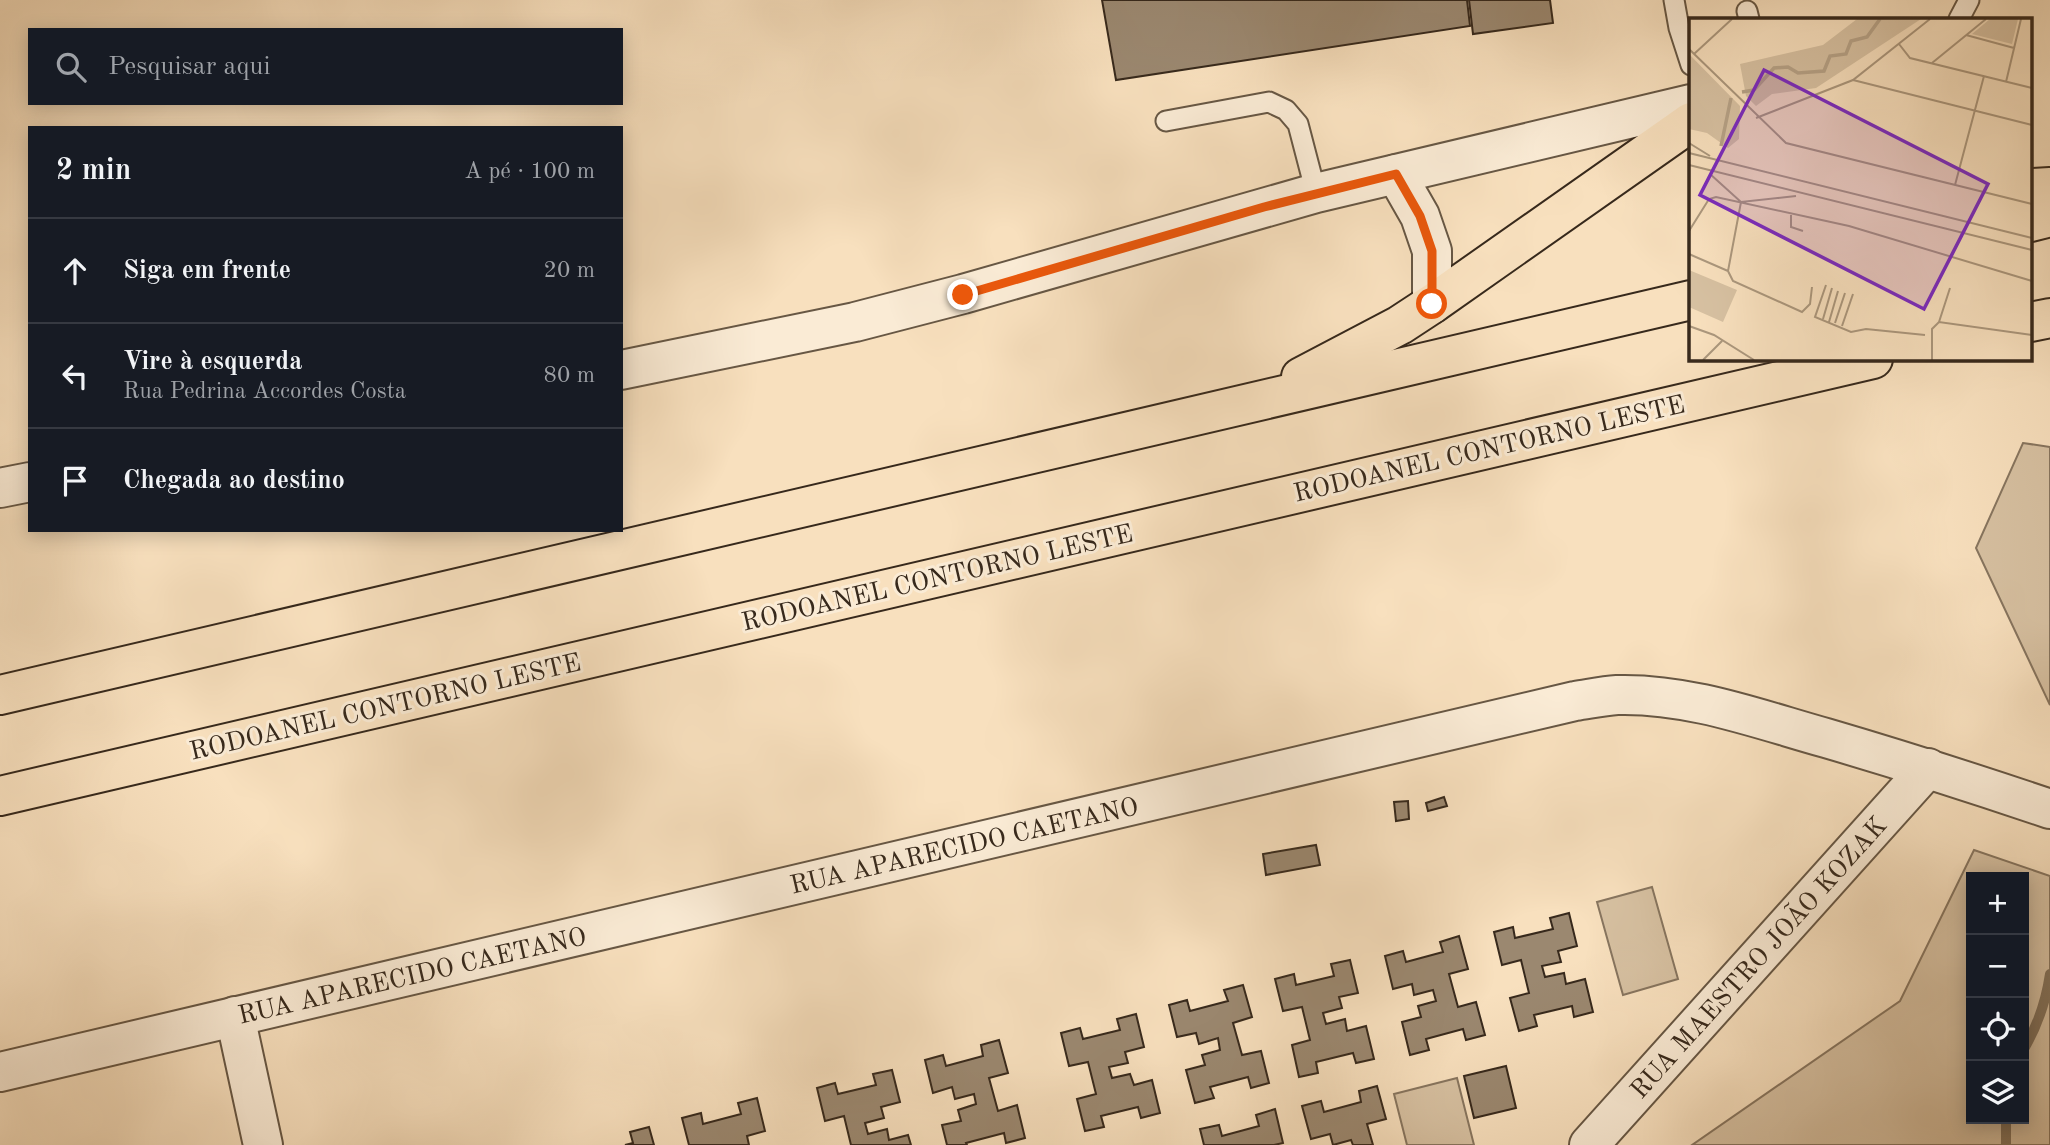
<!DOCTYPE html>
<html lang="pt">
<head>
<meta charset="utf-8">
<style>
	:root { --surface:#171b24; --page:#20242c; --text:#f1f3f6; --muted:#9ea1a6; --line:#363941 }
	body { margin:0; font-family:"Old Standard TT",serif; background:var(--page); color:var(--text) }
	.controls { position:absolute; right:21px; bottom:21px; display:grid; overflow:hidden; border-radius:0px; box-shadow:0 4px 18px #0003 }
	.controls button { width:63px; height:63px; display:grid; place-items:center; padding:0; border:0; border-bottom:2px solid var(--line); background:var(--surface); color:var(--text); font:35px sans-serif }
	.stop { position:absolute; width:21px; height:21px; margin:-16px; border:5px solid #ea580c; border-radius:50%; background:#fff }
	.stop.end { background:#ea580c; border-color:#fff; box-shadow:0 2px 7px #0008 }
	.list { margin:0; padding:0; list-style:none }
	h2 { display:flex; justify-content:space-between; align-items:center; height:91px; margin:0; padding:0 28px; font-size:30px }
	h2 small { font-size:23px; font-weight:400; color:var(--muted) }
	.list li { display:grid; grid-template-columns:46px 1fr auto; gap:21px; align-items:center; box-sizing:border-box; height:105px; padding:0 28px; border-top:2px solid var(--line) }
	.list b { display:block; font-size:26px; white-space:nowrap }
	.list p { margin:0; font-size:23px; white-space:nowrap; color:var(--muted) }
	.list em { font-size:23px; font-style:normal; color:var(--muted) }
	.icon { flex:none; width:38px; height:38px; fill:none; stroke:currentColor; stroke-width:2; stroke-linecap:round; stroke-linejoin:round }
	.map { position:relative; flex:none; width:2050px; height:1145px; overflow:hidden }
	.search { position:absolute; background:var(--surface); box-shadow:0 4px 18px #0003; left:28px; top:28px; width:595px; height:77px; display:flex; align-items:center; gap:18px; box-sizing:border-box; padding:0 24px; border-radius:0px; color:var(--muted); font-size:26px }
	.panel { position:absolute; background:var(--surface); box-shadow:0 4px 18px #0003; left:28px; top:126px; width:595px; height:406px; border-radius:0px }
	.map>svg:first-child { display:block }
	.green { fill:#d7c1a2; stroke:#87755f; stroke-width:2; fill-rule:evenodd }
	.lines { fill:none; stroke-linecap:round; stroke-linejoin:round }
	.stream { stroke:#83725c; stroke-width:10 }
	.building { fill:#9b8870; stroke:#37291c; stroke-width:2 }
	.service-casing { stroke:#675744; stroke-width:23 }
	.minor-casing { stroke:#675744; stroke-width:42 }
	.motorway-casing { stroke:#37291c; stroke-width:42 }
	.service { stroke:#faebd5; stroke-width:19 }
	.minor { stroke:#faebd5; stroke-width:38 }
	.motorway { stroke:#f8e0be; stroke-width:38 }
	.route { stroke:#ea580c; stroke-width:9 }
	.labels { text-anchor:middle; stroke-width:6; stroke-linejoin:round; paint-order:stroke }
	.street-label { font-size:26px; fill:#37291c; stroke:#faebd5 }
	.inset-river { fill:none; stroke:#b6a287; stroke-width:3.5 }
	.inset-road { fill:none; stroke:#ab977d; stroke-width:2 }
	.view { fill:#7b2cbf; fill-opacity:0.15; stroke:#7b2cbf; stroke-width:3.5 }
	.inset-edge { fill:none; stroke:#37291c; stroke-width:3.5 }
</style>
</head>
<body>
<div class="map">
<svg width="2050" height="1145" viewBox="0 0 2050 1145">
	<rect width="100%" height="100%" fill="#f8e0be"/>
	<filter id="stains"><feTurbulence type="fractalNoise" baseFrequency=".00286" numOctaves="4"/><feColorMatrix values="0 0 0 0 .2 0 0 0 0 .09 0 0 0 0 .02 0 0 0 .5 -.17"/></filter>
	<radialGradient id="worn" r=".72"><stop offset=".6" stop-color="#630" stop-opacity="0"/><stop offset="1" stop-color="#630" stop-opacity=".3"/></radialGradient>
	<g class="green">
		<polygon points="2023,443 2050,447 2050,705 1976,548"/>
		<path d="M 1974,850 L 2050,876 L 2050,1145 L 1692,1145 L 1900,1001 ZM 1971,877 L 2024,877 L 2024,1119 L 1971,1119 Z"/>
		<polygon points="1652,887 1678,979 1623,995 1597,902"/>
		<polygon points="1457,1078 1474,1145 1407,1145 1394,1094"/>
	</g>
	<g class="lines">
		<g class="stream">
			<path d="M 2024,1049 C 2038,1025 2046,1001 2050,974"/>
			<polyline points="2006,1145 2006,1119"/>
		</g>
	</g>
	<g class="building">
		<polygon points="1102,0 1467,0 1470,26 1116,80"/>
		<polygon points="1469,0 1550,0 1553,23 1473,34"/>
		<polygon points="1444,797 1447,806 1428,811 1426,803"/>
		<polygon points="1408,801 1409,819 1396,821 1394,802"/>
		<polygon points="1316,845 1320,865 1266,875 1263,854"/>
		<polygon points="1569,913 1577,946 1558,951 1561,962 1542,966 1545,977 1564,973 1566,984 1585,979 1593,1012 1574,1017 1572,1006 1534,1015 1537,1026 1519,1031 1510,998 1529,993 1521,960 1502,965 1494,932 1513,927 1515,938 1553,929 1550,918"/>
		<polygon points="1459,936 1468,969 1449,974 1458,1007 1476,1002 1485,1035 1466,1040 1463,1029 1426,1039 1429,1050 1410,1055 1402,1022 1421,1017 1418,1006 1436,1001 1433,990 1414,995 1412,984 1393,989 1385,956 1403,951 1406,962 1443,952 1440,942"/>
		<polygon points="1350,960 1358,993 1339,997 1342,1008 1323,1013 1326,1024 1345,1019 1347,1031 1366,1026 1374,1059 1356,1063 1353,1053 1316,1062 1318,1073 1299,1077 1292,1045 1310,1040 1302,1007 1283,1011 1275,979 1294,974 1296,985 1334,976 1331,964"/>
		<polygon points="1243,985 1252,1017 1233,1023 1242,1055 1261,1051 1269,1083 1251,1088 1248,1077 1210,1087 1214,1098 1195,1103 1186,1070 1205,1065 1202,1055 1220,1050 1218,1038 1199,1044 1196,1033 1177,1037 1169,1005 1187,1000 1190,1011 1228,1001 1224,990"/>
		<polygon points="1136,1014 1144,1047 1125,1052 1128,1063 1109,1067 1112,1078 1130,1074 1134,1085 1152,1080 1160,1113 1141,1118 1138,1107 1101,1116 1104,1127 1085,1131 1077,1099 1096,1094 1088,1062 1069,1066 1061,1033 1080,1028 1083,1039 1120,1030 1117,1019"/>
		<polygon points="999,1040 1008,1073 989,1078 998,1111 1017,1105 1025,1138 1006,1143 1004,1133 966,1143 967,1145 947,1145 942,1125 961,1121 958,1110 976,1104 974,1094 955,1099 952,1087 933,1093 925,1060 943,1055 946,1066 983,1056 981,1045"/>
		<polygon points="1506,1066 1516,1108 1474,1118 1464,1076"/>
		<polygon points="892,1070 900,1102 881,1107 884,1118 865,1123 868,1134 887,1129 889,1140 908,1135 911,1145 851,1145 844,1116 825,1121 817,1088 835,1083 838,1094 876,1085 873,1074"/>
		<polygon points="1377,1086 1386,1119 1367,1124 1373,1145 1353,1145 1351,1140 1333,1145 1330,1134 1311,1139 1302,1106 1321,1101 1324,1112 1361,1102 1359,1091"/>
		<polygon points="757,1098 765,1131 747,1136 749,1145 689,1145 682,1118 701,1113 703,1124 741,1114 738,1103"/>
		<polygon points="1275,1109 1283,1143 1274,1145 1204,1145 1200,1129 1219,1125 1222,1136 1259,1126 1256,1115"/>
		<polygon points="649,1127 654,1145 625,1145 633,1143 630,1132"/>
	</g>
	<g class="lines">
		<g class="service-casing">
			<g id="service">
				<polyline points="1674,0 1679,28 1691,65"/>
				<polyline points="1747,11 1749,19"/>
				<polyline points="1959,19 1969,0"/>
				<polyline points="1166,121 1269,102 1286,110 1298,124 1316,193"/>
			</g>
		</g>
		<g class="minor-casing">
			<g id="minor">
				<polyline points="1396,174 1420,216 1432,251 1432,304"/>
				<polyline points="621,370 855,322 963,294 1316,193 1691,104"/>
				<polyline points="0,488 30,482"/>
				<polyline points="235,1016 263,1145"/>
				<path d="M 0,1072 L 1575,701 C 1589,699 1603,696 1617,695 C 1689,693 1758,719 1826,738 C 1901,760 1976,784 2050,809"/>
				<polyline points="1589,1145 1928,768"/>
			</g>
		</g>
		<g class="motorway-casing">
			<g id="motorway">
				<polyline points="2031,188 2050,187"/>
				<polyline points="2031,222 2050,217"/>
				<polyline points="2031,322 2050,318"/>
				<polyline points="1301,377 1400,325 1432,304 1691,122"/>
				<polyline points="0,695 1691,300"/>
				<polyline points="0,796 1873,359"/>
			</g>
		</g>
		<use href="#service" class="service"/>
		<use href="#minor" class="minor"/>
		<use href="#motorway" class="motorway"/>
	</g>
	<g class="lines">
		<polyline class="route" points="963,295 1264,207 1396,174 1420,216 1432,251 1432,304"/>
	</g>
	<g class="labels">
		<g class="street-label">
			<text transform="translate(1489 448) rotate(-13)" y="9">RODOANEL CONTORNO LESTE</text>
			<text transform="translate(937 577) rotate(-13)" y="9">RODOANEL CONTORNO LESTE</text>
			<text transform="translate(385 706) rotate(-13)" y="9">RODOANEL CONTORNO LESTE</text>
			<text transform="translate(964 845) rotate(-13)" y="9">RUA APARECIDO CAETANO</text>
			<text transform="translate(1758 957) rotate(-48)" y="9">RUA MAESTRO JOÃO KOZAK</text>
			<text transform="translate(412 975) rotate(-13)" y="9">RUA APARECIDO CAETANO</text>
		</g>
	</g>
	<g transform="translate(1689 18)">
		<rect width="343" height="343" fill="#f8e0be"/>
		<path d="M 168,1 L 232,1 L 127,70 L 83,76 L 67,88 L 57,78 L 51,46 L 134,27 ZM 301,1 L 329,1 L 323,26 L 283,16 ZM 0,36 L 51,88 L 50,121 L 39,130 L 18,115 L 0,111 ZM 0,252 L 48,272 L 34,304 L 0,289 Z" fill="#d7c1a2"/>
		<path class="inset-river" d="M 53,74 L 65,72 L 85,50 L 99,49 L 109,55 L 135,53 L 141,38 L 157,36 L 162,23 L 178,19 L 191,1M 32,128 L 42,80"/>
		<path class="inset-road" d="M 277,17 L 325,30M 210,26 L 221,40 L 343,70M 0,31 L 97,125 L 343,186M 5,36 L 43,1M 243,45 L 297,1M 164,62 L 343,107M 317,64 L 332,1M 67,100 L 164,62 L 241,1M 0,125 L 21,138M 0,135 L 343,220M 0,147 L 343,232M 21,156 L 52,184 L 107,178M 266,167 L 295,58M 52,184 L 39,253 L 44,263 L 113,294 L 121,286 L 123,269M 102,197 L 102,209 L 114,213M 0,213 L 20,181 L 27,179 L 160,208 L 343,263M 0,236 L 39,253M 137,267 L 126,299 L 162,314 L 177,311 L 236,317M 134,301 L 143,270M 140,304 L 149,273M 250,304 L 261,270M 146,305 L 156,275M 0,308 L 25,317 L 65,342M 153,308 L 164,276M 14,342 L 33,323M 243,342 L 243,311 L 250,304 L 343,317"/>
		<path class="view" d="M 75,52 L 299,166 L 235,291 L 11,177 Z"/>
		<rect width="343" height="343" class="inset-edge"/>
	</g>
	<rect width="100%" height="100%" filter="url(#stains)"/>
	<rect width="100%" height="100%" fill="url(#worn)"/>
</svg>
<div class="controls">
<button>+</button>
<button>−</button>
<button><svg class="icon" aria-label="locate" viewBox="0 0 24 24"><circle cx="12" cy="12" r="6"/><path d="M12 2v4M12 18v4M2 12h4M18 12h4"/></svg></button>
<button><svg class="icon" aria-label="layers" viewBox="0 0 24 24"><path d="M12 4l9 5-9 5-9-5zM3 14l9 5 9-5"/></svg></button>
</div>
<div class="stop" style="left:1432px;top:304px"></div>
<div class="stop end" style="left:963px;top:295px"></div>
<div class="search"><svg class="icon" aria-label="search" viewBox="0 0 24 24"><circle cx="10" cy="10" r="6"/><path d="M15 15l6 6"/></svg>Pesquisar aqui</div>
<section class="panel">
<h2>2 min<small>A pé · 100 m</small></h2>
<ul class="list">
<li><svg class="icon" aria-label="ahead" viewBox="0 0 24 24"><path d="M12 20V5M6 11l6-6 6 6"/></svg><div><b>Siga em frente</b></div><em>20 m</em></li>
<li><svg class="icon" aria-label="left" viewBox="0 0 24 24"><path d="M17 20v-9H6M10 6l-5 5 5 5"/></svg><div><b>Vire à esquerda</b><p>Rua Pedrina Accordes Costa</p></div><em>80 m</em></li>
<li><svg class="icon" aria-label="arrive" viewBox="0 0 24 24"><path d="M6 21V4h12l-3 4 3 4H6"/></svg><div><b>Chegada ao destino</b></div></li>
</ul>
</section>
</div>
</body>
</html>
